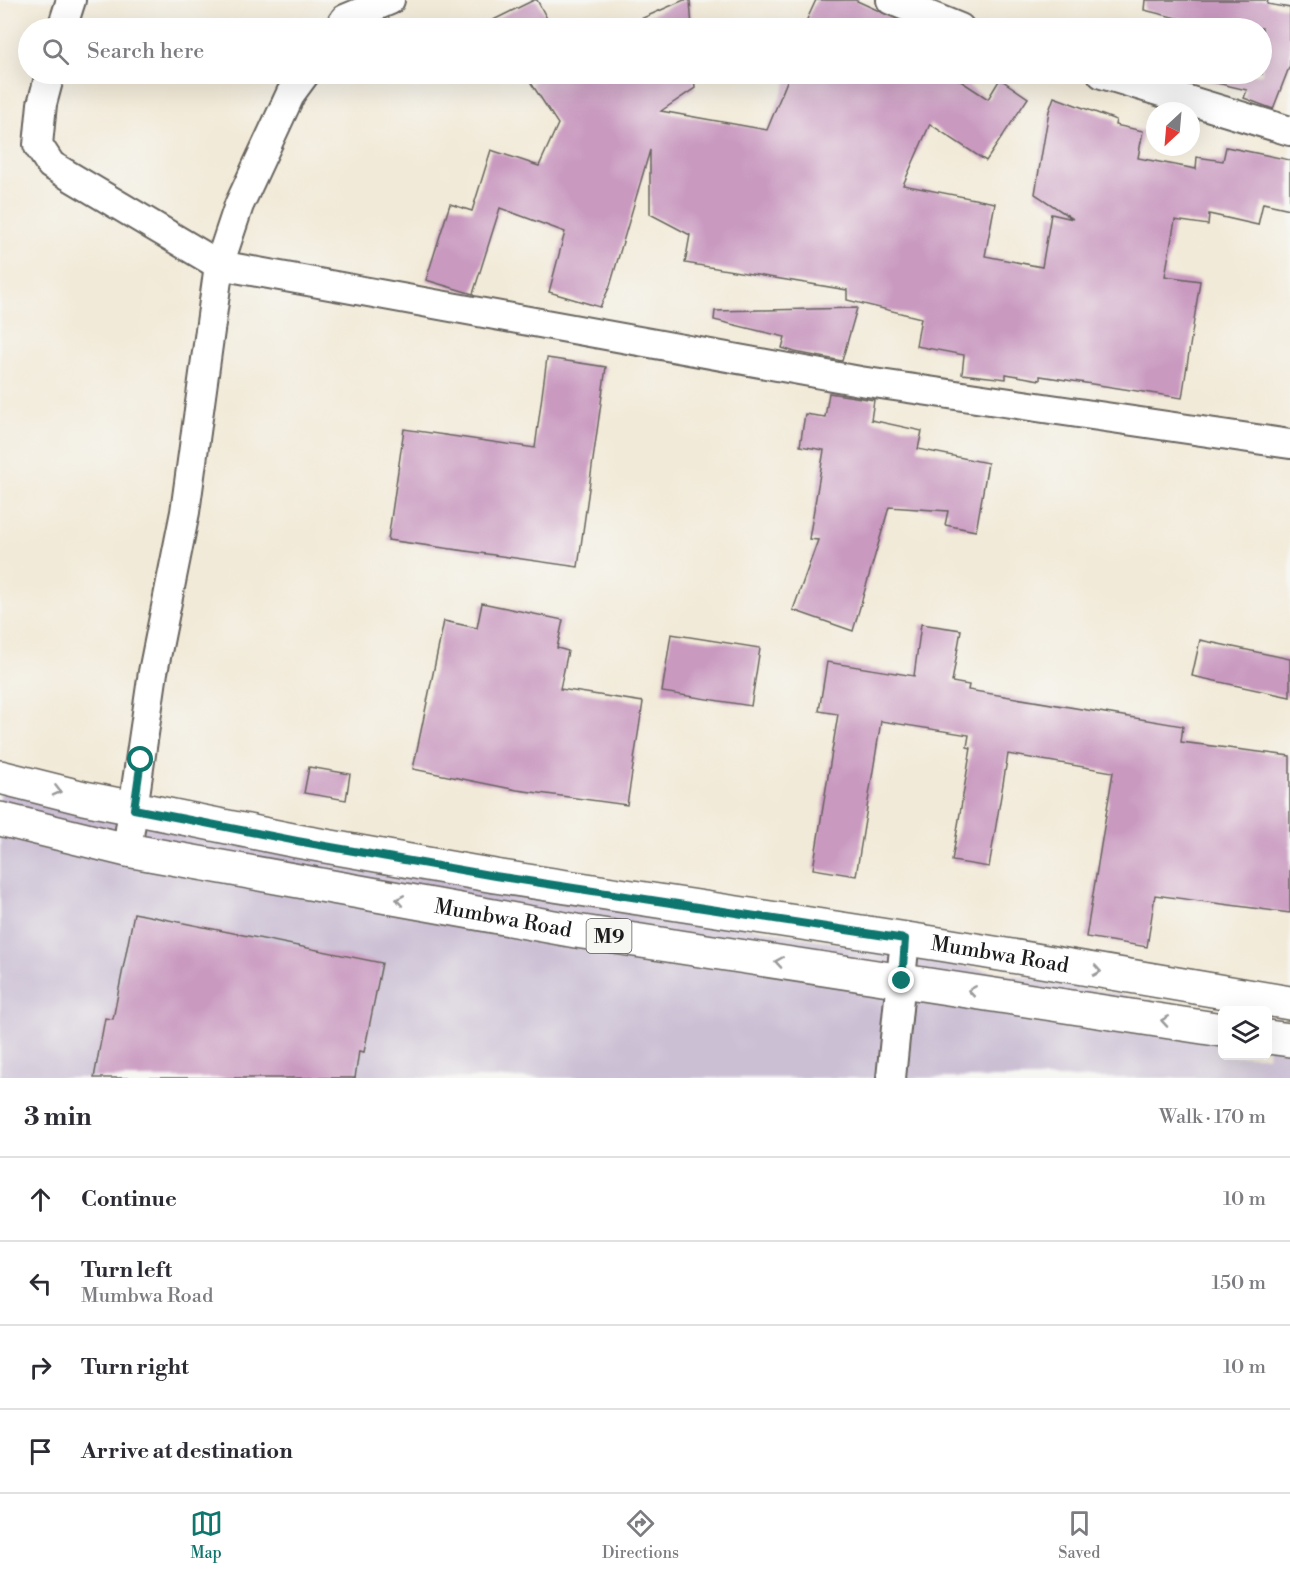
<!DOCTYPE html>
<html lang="en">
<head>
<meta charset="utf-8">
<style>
	:root { --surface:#fff; --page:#f7f7f7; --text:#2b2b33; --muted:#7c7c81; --line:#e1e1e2; --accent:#0f766e }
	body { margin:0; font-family:"Libre Bodoni",serif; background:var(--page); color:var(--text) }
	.controls { position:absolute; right:18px; bottom:18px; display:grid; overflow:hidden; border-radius:9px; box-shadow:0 6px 24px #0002 }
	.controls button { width:54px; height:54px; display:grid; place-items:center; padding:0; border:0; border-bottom:2px solid var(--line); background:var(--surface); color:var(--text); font:30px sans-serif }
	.compass { position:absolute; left:1146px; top:102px; width:54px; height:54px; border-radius:50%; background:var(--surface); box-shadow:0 6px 24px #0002; rotate:206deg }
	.stop { position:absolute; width:18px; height:18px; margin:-14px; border:4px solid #0f766e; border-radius:50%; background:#fff }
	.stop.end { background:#0f766e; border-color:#fff; box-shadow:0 2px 6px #0008 }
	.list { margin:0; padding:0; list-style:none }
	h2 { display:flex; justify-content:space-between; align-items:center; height:78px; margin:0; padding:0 24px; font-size:26px }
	h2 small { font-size:20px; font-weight:400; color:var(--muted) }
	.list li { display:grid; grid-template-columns:39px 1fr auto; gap:18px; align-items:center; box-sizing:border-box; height:84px; padding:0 24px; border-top:2px solid var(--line) }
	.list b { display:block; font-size:22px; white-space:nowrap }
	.list p { margin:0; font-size:20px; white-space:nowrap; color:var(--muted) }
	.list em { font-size:20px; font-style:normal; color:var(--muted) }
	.icon { flex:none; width:33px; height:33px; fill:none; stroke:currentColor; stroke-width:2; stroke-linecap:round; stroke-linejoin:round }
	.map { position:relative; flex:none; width:1290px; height:1078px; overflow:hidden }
	.search { position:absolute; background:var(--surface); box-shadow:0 6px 24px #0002; left:18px; right:18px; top:18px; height:66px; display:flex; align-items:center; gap:15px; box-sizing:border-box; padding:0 21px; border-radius:33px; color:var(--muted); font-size:22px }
	.sheet { height:414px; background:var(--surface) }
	nav { display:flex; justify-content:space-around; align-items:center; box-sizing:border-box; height:84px; border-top:2px solid var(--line); background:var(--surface); font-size:16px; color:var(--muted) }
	nav a { display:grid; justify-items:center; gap:3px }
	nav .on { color:var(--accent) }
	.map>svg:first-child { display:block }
	.industrial { fill:#cbbfd4 }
	.building { fill:#c999c0 }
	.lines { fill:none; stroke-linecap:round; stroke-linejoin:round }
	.minor-casing { stroke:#67645e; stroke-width:32 }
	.primary-casing { stroke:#67645e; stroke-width:36 }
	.minor { stroke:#fff; stroke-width:28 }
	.primary { stroke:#fff; stroke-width:33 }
	.oneway { stroke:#999 }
	.route { stroke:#0f766e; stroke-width:8 }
	.labels { text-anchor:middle; stroke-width:4.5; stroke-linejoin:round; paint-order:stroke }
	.shield { fill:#f6f6f2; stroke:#5d5d5c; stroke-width:1.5 }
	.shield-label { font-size:20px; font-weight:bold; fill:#1c1c1c }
	.street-label { font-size:21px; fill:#1c1c1c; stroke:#f6f6f2 }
</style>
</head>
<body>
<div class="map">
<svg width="1290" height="1078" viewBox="0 0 1290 1078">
	<rect width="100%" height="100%" fill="#f6f6f2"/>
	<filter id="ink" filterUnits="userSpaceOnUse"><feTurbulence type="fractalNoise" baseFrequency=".0167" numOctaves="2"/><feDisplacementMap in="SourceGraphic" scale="12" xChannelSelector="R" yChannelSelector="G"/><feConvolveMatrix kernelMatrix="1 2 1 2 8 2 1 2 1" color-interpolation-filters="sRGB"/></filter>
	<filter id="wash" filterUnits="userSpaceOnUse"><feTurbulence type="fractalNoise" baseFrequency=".008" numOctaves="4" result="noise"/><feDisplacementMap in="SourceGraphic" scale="24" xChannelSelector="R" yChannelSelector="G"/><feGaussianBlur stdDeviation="1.35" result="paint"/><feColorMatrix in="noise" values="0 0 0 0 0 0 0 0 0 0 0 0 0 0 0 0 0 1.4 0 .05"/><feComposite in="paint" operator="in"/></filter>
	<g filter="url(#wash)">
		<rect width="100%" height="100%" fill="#f2ead8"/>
		<polygon class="industrial" points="0,765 163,821 1222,1013 1222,1056 1268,1056 1268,1021 1290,1025 1290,1078 0,1078"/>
		<g id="blocks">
			<g class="building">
				<polygon points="534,0 537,0 552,28 477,28"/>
				<polygon points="684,0 690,0 692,28 620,28"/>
				<polygon points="816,0 855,0 917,28 803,28"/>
				<polygon points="1145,0 1268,0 1267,4 1290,8 1290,65 1273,109 1244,98 1247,90 1186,76 1186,74 1262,74 1262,28 1196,28 1197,23 1144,10"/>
				<polygon points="545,74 694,74 695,88 661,111 767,130 790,74 950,74 988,99 1000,79 1028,98 986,161 930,124 903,185 995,203 985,256 1042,267 1051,214 1073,219 1035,194 1049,111 1054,97 1116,120 1115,125 1143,131 1138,158 1196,169 1197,157 1223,161 1226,147 1290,160 1290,209 1263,203 1258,225 1209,214 1208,225 1175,220 1165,276 1200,281 1182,398 1040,376 1040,380 1006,374 1006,379 962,374 964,355 916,346 921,318 847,300 847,290 685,263 690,235 650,214 650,150 610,286 600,307 549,292 565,232 500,208 473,294 426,280 450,204 472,211 491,150 539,166 558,124 531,83"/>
				<polygon points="857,308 842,361 795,352 782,348 785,337 714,320 715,311"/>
				<polygon points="547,358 606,367 578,567 388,540 404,429 535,448"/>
				<polygon points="829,393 874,400 871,420 922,431 918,449 988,463 976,531 945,525 948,511 889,507 853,631 793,610 818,540 809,539 824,450 800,446 805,414 825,417"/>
				<polygon points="482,603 563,620 557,648 568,651 560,689 643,702 627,805 517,790 413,769 444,621 477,628"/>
				<polygon points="921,624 961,630 952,682 969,685 968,690 1183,726 1181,742 1290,756 1290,913 1155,895 1147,947 1086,937 1113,772 1008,754 989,867 952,861 971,748 967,747 969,735 881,721 856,876 813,869 838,714 819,711 827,662 914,676"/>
				<polygon points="671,634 760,648 751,706 662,692"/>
				<polygon points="1200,640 1290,659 1290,697 1192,676"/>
				<polygon points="309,767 350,774 346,800 304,793"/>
				<polygon points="134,913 382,963 364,1052 359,1051 355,1078 94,1078 105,1018 113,1019"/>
			</g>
		</g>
	</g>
	<g filter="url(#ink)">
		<use href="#blocks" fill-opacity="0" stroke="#67645e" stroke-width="1.5"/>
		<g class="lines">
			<g class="minor-casing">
				<g id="minor">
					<polyline points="891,0 960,28"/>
					<polyline points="62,28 71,0"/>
					<polyline points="339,28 345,19 390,0"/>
					<polyline points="50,74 42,104 38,145 51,165 219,265 860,381 1290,444"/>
					<polyline points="1102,74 1290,131"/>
					<polyline points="127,850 153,672 185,512 219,265 239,205 291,93 305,74"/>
					<polyline points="891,1078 905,939"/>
				</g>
			</g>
			<g class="primary-casing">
				<g id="primary">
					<path id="s1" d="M 0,777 L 84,798 L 297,841 L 495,876 L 946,945 L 1290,1003"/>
					<path id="s2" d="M 0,819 L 127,850 L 576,931 L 1222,1030"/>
					<polyline points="1268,1037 1290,1040"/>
				</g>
			</g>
			<use href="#minor" class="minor"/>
			<use href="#primary" class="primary"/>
		</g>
		<defs><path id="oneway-chevron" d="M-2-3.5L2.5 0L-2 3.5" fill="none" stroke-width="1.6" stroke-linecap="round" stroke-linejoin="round" transform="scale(1.5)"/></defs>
		<g class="oneway">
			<use href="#oneway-chevron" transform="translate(57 791) rotate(14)"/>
			<use href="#oneway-chevron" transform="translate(400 900) rotate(-170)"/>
			<use href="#oneway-chevron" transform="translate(779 962) rotate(-171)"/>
			<use href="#oneway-chevron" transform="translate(1097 971) rotate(10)"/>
			<use href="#oneway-chevron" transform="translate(972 991) rotate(-171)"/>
			<use href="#oneway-chevron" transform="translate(1165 1021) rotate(-171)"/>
		</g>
	</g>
	<g class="lines" filter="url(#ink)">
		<polyline class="route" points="141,760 134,809 297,841 495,876 905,939 902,981"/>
	</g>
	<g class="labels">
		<rect class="shield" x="586.5" y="919" width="45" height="34" rx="4.5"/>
		<g class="shield-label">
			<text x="609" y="943">M9</text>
		</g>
		<g class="street-label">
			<text dy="7" stroke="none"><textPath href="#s2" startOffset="513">Mumbwa Road</textPath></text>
			<text dy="7" stroke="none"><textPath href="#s1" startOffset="1016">Mumbwa Road</textPath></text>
		</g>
	</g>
</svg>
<div class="controls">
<button><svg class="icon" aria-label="layers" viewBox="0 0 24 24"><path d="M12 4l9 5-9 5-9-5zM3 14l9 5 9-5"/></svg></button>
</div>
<svg class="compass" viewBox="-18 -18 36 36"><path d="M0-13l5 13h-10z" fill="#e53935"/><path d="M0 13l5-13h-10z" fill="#7c7c81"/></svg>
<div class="stop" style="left:141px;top:760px"></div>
<div class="stop end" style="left:902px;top:981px"></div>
<div class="search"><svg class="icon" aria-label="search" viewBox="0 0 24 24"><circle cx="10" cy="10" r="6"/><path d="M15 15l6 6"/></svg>Search here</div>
</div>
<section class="sheet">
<h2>3 min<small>Walk · 170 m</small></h2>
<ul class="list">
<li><svg class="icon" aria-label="ahead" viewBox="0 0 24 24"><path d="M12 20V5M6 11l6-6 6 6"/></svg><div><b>Continue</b></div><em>10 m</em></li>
<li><svg class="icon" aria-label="left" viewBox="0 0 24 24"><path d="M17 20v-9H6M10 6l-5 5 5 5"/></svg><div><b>Turn left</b><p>Mumbwa Road</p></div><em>150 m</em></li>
<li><svg class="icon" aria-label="right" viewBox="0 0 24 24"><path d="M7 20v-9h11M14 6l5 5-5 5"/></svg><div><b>Turn right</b></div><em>10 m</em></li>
<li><svg class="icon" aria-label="arrive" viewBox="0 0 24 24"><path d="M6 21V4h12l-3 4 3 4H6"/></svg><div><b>Arrive at destination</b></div></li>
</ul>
</section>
<nav>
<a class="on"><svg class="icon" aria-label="map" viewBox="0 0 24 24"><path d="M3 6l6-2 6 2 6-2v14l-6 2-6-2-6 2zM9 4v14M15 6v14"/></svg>Map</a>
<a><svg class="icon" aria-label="directions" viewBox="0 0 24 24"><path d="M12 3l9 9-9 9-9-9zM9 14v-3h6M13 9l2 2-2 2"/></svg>Directions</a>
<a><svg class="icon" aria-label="saved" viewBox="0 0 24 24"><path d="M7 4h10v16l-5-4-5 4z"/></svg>Saved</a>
</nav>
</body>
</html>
